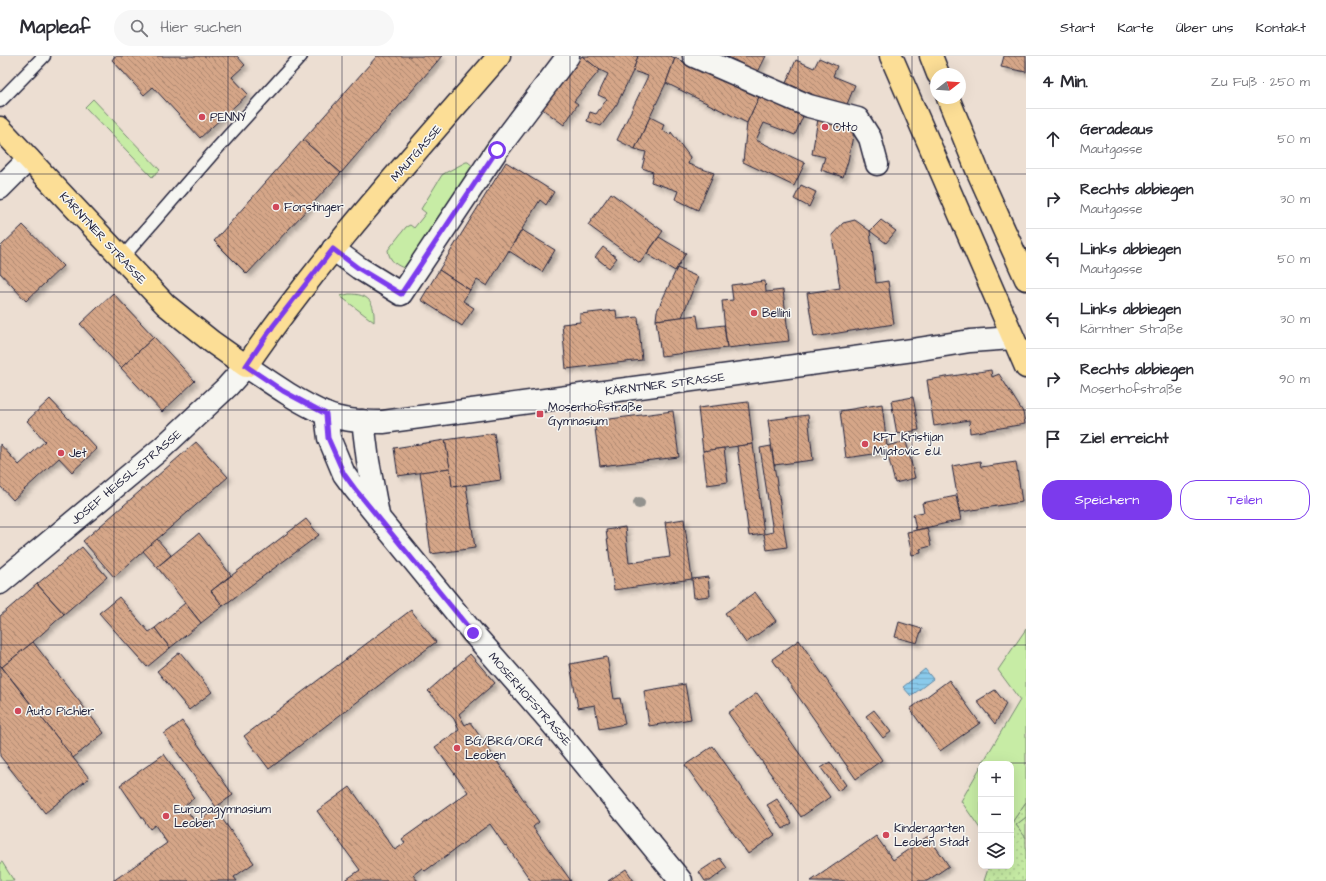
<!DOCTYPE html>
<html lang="de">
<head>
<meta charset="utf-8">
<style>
	:root { --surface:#fff; --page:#f7f7f7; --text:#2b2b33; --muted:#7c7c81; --line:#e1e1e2; --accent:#7c3aed }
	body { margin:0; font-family:"Architects Daughter",sans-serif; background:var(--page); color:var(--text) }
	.controls { position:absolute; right:12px; bottom:12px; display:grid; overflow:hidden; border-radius:8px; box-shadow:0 4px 16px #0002 }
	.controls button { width:36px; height:36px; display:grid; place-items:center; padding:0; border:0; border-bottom:1px solid var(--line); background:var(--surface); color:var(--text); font:20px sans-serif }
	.compass { position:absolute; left:930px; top:12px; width:36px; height:36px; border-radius:50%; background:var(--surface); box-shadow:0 4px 16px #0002; rotate:73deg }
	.stop { position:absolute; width:12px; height:12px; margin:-9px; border:3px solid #7c3aed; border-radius:50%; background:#fff }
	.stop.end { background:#7c3aed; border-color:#fff; box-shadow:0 1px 4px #0008 }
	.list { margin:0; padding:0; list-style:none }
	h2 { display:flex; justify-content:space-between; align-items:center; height:52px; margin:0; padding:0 16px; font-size:17px }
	h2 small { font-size:13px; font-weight:400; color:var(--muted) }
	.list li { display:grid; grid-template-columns:26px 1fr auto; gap:12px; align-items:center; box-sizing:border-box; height:60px; padding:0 16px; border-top:1px solid var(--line) }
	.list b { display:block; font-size:15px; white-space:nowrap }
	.list p { margin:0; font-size:13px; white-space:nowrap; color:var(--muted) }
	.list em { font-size:13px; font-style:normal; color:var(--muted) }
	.actions { display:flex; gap:8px; padding:12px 16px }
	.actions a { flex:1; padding:9px 0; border:1px solid var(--accent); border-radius:16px; text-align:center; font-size:14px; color:var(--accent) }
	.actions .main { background:var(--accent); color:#fff }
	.icon { flex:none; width:22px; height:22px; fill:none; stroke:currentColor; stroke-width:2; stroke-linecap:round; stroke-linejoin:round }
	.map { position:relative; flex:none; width:1026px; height:825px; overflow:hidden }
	header { display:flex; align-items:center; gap:24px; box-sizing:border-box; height:56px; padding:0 20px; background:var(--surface); border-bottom:1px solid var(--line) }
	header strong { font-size:19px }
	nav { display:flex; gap:22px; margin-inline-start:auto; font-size:14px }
	.search { width:280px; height:36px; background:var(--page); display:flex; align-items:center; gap:10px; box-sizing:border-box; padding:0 14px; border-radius:22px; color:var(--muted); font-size:15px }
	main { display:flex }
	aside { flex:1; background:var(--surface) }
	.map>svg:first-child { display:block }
	.grass { fill:#c7eca5; stroke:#748770 }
	.garden { fill:url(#garden-dots); stroke:#748770 }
	.water { fill:url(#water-rules); stroke:#6087a5 }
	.building { fill:url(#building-back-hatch); stroke:#22223b; filter:url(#shadow) }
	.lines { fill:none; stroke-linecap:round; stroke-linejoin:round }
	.service-casing { stroke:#22223b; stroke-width:15 }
	.minor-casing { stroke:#22223b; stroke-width:25 }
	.secondary-casing { stroke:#22223b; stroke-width:25 }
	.primary-casing { stroke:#22223b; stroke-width:25 }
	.service { stroke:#f6f6f2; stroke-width:12 }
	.minor { stroke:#f6f6f2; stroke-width:22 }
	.secondary { stroke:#f6f6f2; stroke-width:22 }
	.primary { stroke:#fcde96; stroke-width:22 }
	.tree { fill:#93928e }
	.route { stroke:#7c3aed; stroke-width:5 }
	.grid { fill:none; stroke:#22223b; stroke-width:1; stroke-opacity:0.55 }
	.poi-dot { fill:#d1495b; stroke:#f6f6f2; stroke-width:1.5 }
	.labels { text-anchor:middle; stroke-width:3; stroke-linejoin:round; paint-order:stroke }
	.poi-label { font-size:12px; fill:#22223b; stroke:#f6f6f2; text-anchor:start }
	.street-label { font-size:12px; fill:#22223b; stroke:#f6f6f2 }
</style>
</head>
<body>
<header>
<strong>Mapleaf</strong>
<div class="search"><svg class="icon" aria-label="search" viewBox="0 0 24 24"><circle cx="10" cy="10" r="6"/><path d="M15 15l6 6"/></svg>Hier suchen</div>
<nav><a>Start</a><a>Karte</a><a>Über uns</a><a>Kontakt</a></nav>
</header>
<main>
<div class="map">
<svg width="1026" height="825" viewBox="0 0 1026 825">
	<defs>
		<pattern id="garden-dots" width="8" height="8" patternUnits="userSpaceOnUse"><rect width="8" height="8" fill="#c7eca5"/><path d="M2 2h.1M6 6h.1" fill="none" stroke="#abca8f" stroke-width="1.8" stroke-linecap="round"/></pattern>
		<pattern id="water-rules" width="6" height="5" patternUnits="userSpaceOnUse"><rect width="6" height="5" fill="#8acaeb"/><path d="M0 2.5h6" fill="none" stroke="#77adca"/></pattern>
		<pattern id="building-back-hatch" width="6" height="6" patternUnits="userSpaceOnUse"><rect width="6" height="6" fill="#d5a688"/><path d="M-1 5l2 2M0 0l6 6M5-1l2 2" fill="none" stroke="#ac8770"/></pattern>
		<filter id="shadow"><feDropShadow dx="3.5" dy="3.5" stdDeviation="2" flood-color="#0004"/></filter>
	</defs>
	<rect width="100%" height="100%" fill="#ecded2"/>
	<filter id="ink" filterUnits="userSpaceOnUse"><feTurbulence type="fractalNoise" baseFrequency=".025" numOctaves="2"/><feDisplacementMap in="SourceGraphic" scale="8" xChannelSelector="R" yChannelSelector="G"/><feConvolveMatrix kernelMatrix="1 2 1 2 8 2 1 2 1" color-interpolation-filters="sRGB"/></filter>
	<g filter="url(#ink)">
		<g class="grass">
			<polygon points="93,43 160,114 152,121 85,51"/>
			<path d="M 466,106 L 468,106 L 475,112 L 407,213 C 397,210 389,205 388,194 L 406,171 L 410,169 L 414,172 L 426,157 L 421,153 L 442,119 L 445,117 Z"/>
			<path d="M 349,238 C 369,238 375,246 374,266 L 340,240 Z"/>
			<polygon points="1026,573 1026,746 1011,768 1011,708 982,708 1020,644 998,614"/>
			<polygon points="981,710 981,774 961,745"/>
			<polygon points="1026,761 1026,782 1016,769"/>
			<polygon points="2,806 14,825 0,825 0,807"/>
		</g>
		<polygon class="garden" points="1026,746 1026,761 1016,769 1026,782 1026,825 984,825 989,810 1011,810 1011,768"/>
		<polygon class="water" points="925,613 933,623 911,640 903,631"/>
		<g class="building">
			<polygon points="115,0 237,0 245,9 232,21 248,38 200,82 153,31 144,39 112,4"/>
			<polygon points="377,0 442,0 341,117 303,84"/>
			<polygon points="582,0 600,14 574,45 578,48 564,69 541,52"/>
			<polygon points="582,0 638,0 633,15 617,48 601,70 587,65 590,56 596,58 607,43 598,39 608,18 600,14"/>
			<polygon points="638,0 670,0 675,2 666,27 635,93 617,84 648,20 633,15"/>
			<polygon points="726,0 766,0 758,16"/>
			<polygon points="1004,0 1026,0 1026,16 1001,11"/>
			<polygon points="675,2 759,41 747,67 666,27"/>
			<polygon points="819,2 837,10 833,20 855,29 845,53 786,27 796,4 814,12"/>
			<polygon points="759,41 804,58 795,79 764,67 756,84 805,107 794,130 743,106 747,67"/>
			<polygon points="650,61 664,68 662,74 670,79 671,76 690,101 688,108 714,117 698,154 675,143 678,135 651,126 653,116 642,112 646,96 635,93"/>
			<polygon points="818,63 855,70 848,105 843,121 821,114 825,101 812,98"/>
			<polygon points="303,84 341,117 247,218 214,185"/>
			<polygon points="506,106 554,136 546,149 540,144 487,230 477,224 470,234 439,214"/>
			<polygon points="801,129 816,136 809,151 794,143"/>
			<polygon points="611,137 663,175 640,207 588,169"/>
			<polygon points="855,164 870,175 876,227 888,225 894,268 814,281 807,237 840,232 832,179 843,167"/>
			<polygon points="881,164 896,175 886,187 870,175"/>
			<polygon points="23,169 63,210 26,245 0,217 0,191"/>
			<polygon points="522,174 555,194 542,216 509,195"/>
			<polygon points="659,181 686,197 675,215 647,198"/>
			<polygon points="603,191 617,202 609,212 595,201"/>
			<polygon points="677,212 698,221 682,261 656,264 657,255"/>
			<polygon points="439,214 470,234 463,245 474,252 462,270 421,244"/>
			<polygon points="765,225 766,236 783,234 789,285 727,292 722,245 733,244 731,229"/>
			<polygon points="113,237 154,281 121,312 80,268"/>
			<polygon points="616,254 617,263 638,261 642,304 566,313 562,268 580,266 580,258"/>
			<polygon points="697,259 699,272 724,269 727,292 661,300 656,264"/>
			<polygon points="154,281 195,325 162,356 121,312"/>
			<polygon points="991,314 992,321 999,318 1023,356 1025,368 970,377 969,364 934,370 927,324"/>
			<polygon points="913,341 919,374 897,378 891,345"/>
			<polygon points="50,343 97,393 72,416 59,402 13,444 0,430 0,388 19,409 45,385 27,365"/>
			<polygon points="748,346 753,388 703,395 698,352"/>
			<polygon points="882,348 887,390 906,385 915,422 895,427 887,396 846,402 840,355"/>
			<polygon points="673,355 679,401 600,410 594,365"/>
			<polygon points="808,359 813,404 774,409 768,364"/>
			<polygon points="494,377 501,424 452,431 445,384"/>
			<polygon points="445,384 450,412 398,420 394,392"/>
			<polygon points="196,386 228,421 114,521 83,485"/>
			<polygon points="753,388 764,478 749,480 737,390"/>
			<polygon points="771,390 787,491 767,494 764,478 773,476 760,392"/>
			<polygon points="724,392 728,426 707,429 703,395"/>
			<polygon points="980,405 981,411 1016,406 1022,446 960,456 952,410"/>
			<polygon points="450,412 452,431 466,429 475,492 431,498 420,416"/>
			<polygon points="956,440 961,464 916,474 913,458 924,456 922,447"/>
			<polygon points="306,463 319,479 223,550 211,535"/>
			<polygon points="684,463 692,523 614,534 606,474 625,471 629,507 670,501 665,466"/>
			<polygon points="927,472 931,490 920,493 921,497 912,499 907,476"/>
			<polygon points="199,477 231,519 211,535 223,550 201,567 157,511"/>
			<polygon points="157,483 171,499 157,511 143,495"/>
			<polygon points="82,491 107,521 64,558 37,528"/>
			<polygon points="708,521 710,540 694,542 692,523"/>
			<polygon points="37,528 64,558 33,586 2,611 0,609 0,560"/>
			<polygon points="755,536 776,565 746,587 725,557"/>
			<polygon points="119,541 149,576 155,572 170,592 147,611 99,557"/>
			<polygon points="185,547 201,567 170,592 155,572"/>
			<polygon points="411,554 436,586 269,713 244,680"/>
			<polygon points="899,566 922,573 917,587 895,581"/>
			<polygon points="799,584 882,704 856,723 772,603"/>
			<polygon points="33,586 104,677 73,702 2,611"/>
			<polygon points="180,596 212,636 189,654 157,615"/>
			<polygon points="470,598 495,627 459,658 465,669 470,666 539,766 533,771 571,825 531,825 506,789 505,790 490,768 425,815 422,812 413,819 418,825 344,825 360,814 317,755 350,731 395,794 405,787 402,783 468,736 435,691 459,674 454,663 428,635"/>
			<polygon points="607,601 614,643 620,642 625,668 599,673 595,649 578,652 570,608"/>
			<polygon points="0,609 89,722 45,757 0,700"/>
			<polygon points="949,624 980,667 940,695 910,653"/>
			<polygon points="685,628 691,663 649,670 644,635"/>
			<polygon points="995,634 1006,648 995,668 977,645"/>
			<polygon points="757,637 830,741 801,761 728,657"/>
			<polygon points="874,654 891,676 883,682 866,660"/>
			<polygon points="182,665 233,739 216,751 164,678"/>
			<polygon points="713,690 775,779 748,798 685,709"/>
			<polygon points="164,698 194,742 184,750 196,767 215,753 254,807 234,821 237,825 113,825 167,787 155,769 150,773 120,729"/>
			<polygon points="830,706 846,729 838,735 821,712"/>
			<polygon points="777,743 792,767 783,773 767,749"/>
			<polygon points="876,780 893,804 928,780 949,810 927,825 811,825"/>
			<polygon points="720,802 727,812 710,825 705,825 699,816"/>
			<polygon points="626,813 634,825 608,825"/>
		</g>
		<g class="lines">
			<g class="service-casing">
				<g id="service">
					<polyline points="0,45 44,0"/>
					<polyline points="122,202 213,97 301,0"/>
				</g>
			</g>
			<g class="minor-casing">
				<g id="minor">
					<polyline points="694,0 809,50 858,63 870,82 877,108"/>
					<polyline points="0,132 29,103"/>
					<polyline points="333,193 359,212 401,238 497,94 568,0"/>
					<polyline points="326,358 329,382 344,418 355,433 473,577 549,664 681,825"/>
					<polyline points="363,365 368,405 378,459"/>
				</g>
			</g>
			<g class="secondary-casing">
				<path id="secondary" d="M 0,527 L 162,392 L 227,331 L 246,310 C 271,327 298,346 326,358 C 341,364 366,366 383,366 L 913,294 L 970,285 L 1013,282"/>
			</g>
			<g class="primary-casing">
				<g id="primary">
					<polyline points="891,0 1026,311"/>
					<polyline points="931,0 938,18"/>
					<polyline points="948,42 978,116 1026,223"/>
					<path d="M 0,72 L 166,249 L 212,286 L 246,310 C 322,199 412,101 499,0"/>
				</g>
			</g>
			<use href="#service" class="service"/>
			<use href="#minor" class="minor"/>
			<use href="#secondary" class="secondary"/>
			<use href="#primary" class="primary"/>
		</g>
		<circle class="tree" cx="639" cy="447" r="6"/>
	</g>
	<g class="lines" filter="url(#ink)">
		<polyline class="route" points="473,577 355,433 344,418 328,382 326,358 283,335 246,310 273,270 333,193 358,212 401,238 497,94"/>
	</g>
	<path class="grid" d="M 114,0 L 114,825M 228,0 L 228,825M 342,0 L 342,825M 456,0 L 456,825M 570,0 L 570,825M 684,0 L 684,825M 798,0 L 798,825M 912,0 L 912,825M 0,118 L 1026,118M 0,236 L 1026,236M 0,354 L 1026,354M 0,471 L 1026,471M 0,589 L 1026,589M 0,707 L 1026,707"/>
	<g class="poi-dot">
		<circle cx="202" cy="61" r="4"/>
		<circle cx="825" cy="71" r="4"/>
		<circle cx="276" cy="151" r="4"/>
		<circle cx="754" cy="257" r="4"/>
		<rect x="536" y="354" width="8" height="8" rx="2"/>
		<circle cx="865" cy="388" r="4"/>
		<circle cx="61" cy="397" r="4"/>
		<circle cx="18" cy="655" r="4"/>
		<circle cx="457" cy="692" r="4"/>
		<circle cx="166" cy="760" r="4"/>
		<circle cx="886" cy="779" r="4"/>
	</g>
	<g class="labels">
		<g class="poi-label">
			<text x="210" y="65">PENNY</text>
			<text x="833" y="75">Otto</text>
			<text x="284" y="155">Forstinger</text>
			<text x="762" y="261">Bellini</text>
			<text x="548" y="355">Moserhofstraße<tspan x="548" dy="14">Gymnasium</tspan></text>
			<text x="873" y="385">KFT Kristijan<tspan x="873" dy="14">Mijatovic e.U.</tspan></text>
			<text x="69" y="401">Jet</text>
			<text x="26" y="659">Auto Pichler</text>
			<text x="465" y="689">BG/BRG/ORG<tspan x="465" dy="14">Leoben</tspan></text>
			<text x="174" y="757">Europagymnasium<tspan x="174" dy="14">Leoben</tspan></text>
			<text x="894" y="776">Kindergarten<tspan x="894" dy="14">Leoben Stadt</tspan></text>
		</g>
		<g class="street-label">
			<text transform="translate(416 97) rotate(-49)" y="4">MAUTGASSE</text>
			<text transform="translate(103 182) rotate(47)" y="4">KÄRNTNER STRASSE</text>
			<text transform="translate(665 328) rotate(-7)" y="4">KÄRNTNER STRASSE</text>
			<text transform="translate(126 421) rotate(-40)" y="4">JOSEF HEISSL-STRASSE</text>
			<text transform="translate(530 643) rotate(49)" y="4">MOSERHOFSTRASSE</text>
		</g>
	</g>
</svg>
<div class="controls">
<button>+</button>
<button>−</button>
<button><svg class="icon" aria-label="layers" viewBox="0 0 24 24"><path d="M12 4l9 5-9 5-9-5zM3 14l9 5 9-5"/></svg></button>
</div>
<svg class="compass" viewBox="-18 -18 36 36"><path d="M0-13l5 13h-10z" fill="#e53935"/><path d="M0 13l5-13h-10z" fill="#7c7c81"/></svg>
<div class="stop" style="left:497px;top:94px"></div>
<div class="stop end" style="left:473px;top:577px"></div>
</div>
<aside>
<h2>4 Min.<small>Zu Fuß · 250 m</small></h2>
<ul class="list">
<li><svg class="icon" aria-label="ahead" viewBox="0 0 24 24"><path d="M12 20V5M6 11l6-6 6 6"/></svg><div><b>Geradeaus</b><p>Mautgasse</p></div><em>50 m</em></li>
<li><svg class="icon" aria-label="right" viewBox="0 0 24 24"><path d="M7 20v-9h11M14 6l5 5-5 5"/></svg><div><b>Rechts abbiegen</b><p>Mautgasse</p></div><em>30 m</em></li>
<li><svg class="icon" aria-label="left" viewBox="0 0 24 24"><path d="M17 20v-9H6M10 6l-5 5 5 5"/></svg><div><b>Links abbiegen</b><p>Mautgasse</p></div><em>50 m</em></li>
<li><svg class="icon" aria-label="left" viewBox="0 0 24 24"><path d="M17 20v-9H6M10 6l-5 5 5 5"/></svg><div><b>Links abbiegen</b><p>Kärntner Straße</p></div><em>30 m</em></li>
<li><svg class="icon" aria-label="right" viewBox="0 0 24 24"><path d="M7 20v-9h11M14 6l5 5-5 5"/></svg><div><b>Rechts abbiegen</b><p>Moserhofstraße</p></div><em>90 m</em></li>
<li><svg class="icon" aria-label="arrive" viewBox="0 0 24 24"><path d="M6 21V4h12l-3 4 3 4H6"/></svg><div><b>Ziel erreicht</b></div></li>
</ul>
<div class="actions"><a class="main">Speichern</a><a>Teilen</a></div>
</aside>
</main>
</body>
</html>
